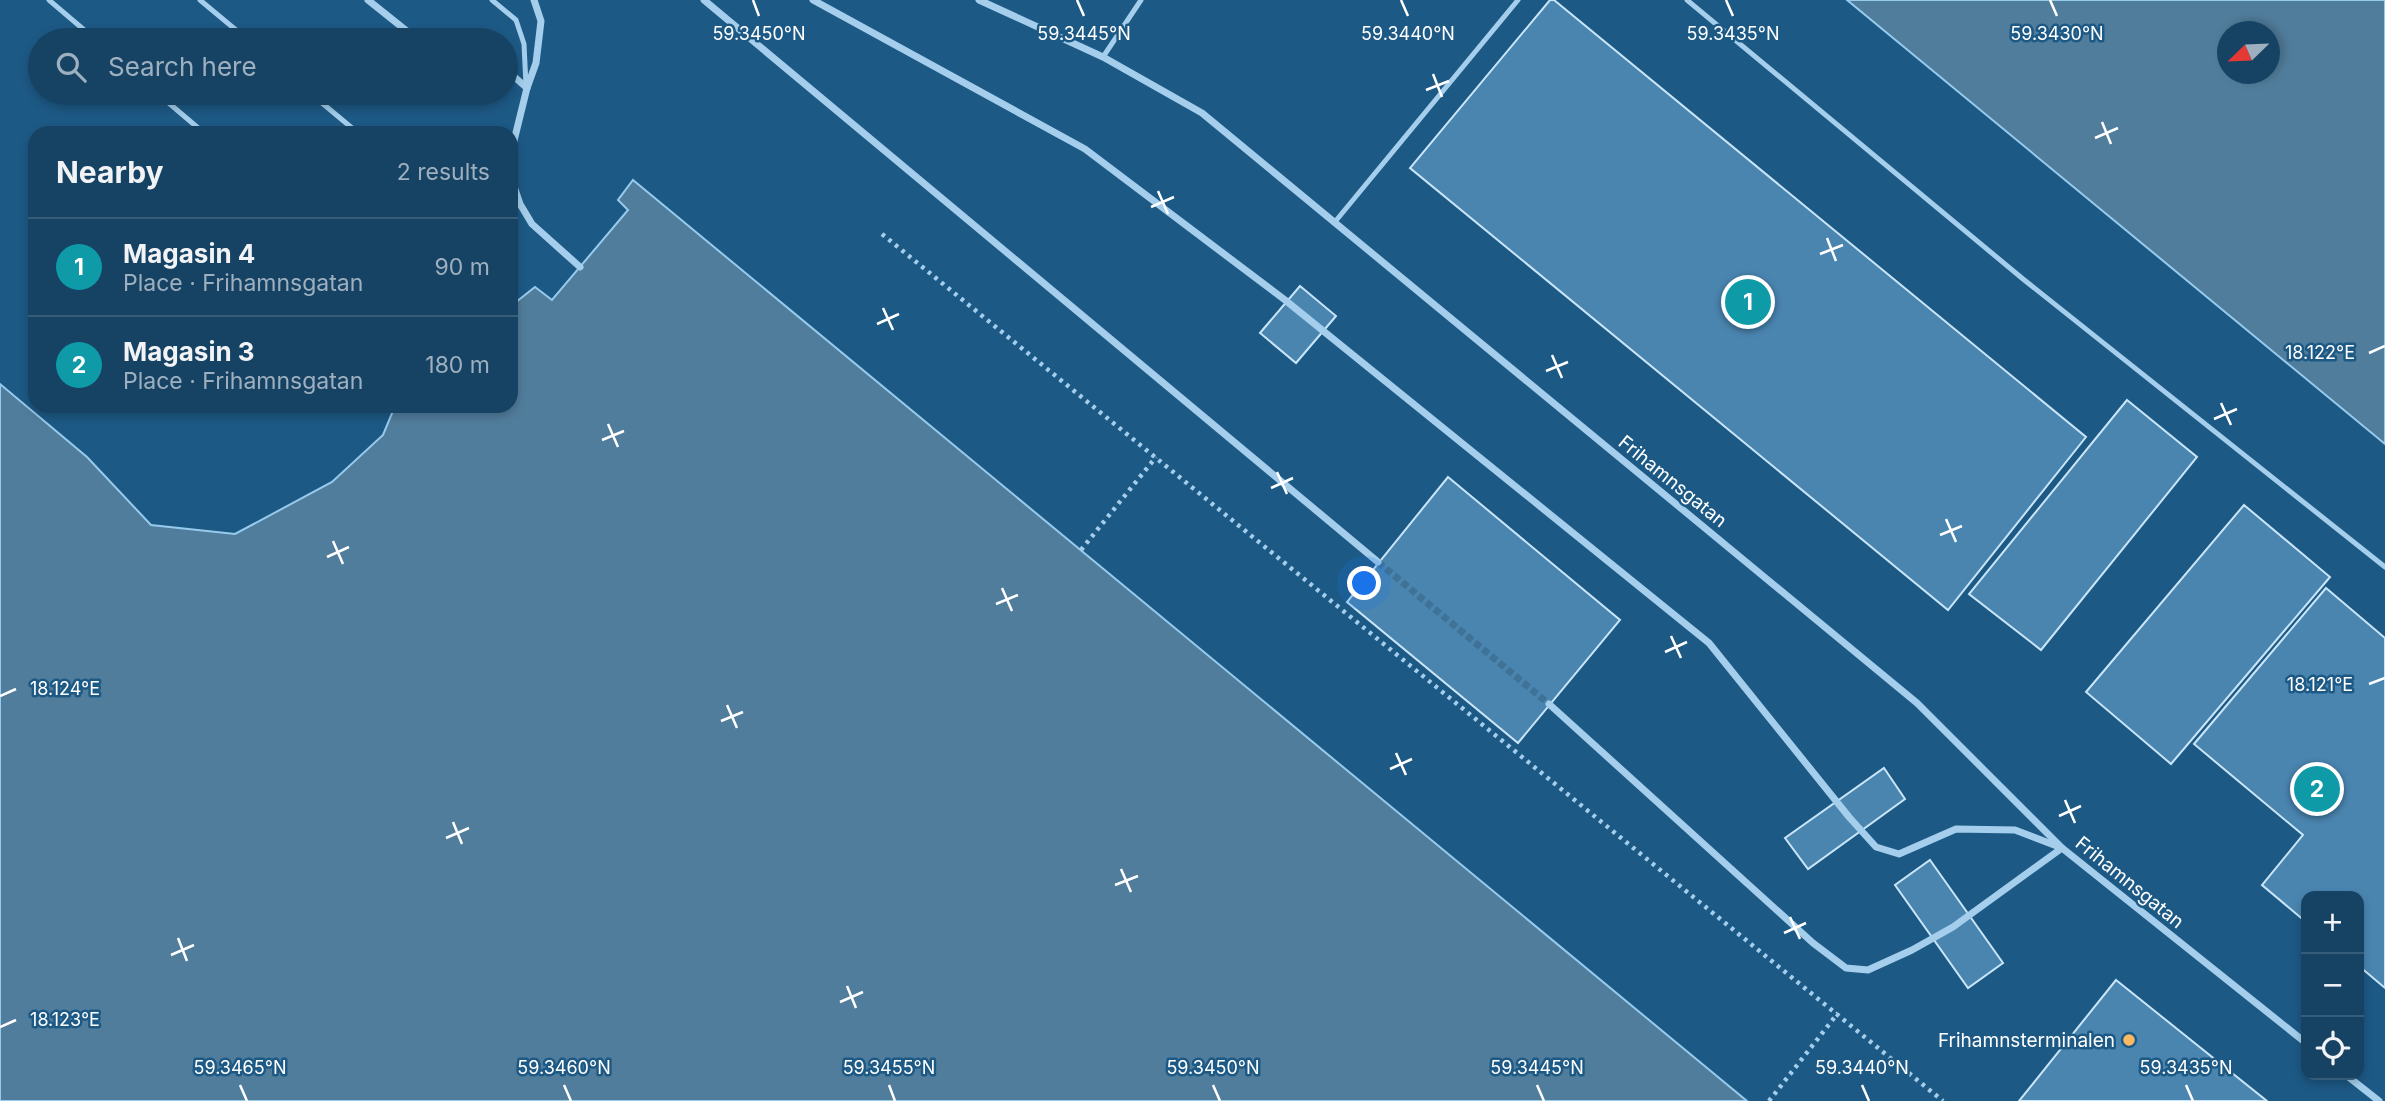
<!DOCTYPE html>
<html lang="en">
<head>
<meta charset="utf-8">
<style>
	:root { --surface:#164364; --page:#1f4a6a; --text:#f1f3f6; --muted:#9eb0bf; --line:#355c78; --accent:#fbb962 }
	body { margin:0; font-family:Inter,sans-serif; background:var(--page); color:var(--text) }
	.controls { position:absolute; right:21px; bottom:21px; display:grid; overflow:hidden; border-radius:14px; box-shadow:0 4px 10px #0003 }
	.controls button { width:63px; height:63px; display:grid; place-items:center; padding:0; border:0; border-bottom:2px solid var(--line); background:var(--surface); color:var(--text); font:35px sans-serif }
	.compass { position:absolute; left:2217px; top:21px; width:63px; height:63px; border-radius:50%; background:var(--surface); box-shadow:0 4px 10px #0003; rotate:247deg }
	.you { position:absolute; left:1365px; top:584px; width:24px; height:24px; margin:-18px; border:5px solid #fff; border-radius:50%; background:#1a73e8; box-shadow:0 0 0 10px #1a73e833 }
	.badge { display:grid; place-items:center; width:46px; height:46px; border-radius:50%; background:var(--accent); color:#fff; font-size:23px; font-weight:700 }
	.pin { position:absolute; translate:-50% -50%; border:4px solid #fff; box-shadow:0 2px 7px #0006 }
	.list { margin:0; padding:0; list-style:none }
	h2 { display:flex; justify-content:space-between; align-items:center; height:91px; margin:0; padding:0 28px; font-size:30px }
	h2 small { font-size:23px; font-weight:400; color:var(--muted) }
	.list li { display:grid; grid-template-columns:46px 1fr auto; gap:21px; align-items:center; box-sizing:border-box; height:98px; padding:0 28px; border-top:2px solid var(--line) }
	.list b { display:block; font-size:26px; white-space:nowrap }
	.list p { margin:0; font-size:23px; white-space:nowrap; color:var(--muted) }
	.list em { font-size:23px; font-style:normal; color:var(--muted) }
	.icon { flex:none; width:38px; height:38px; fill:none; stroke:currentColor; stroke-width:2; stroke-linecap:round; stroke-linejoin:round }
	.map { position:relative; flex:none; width:2385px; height:1101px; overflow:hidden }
	.search { position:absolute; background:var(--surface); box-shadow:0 4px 10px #0003; left:28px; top:28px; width:490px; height:77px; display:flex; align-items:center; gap:18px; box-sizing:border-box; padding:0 24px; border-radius:38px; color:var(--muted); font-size:26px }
	.panel { position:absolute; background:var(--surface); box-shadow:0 4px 10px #0003; left:28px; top:126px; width:490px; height:287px; border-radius:21px }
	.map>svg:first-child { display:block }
	.water { fill:#517d9c; stroke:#97cbed; stroke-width:2; fill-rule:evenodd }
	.building { fill:#4a85b0; stroke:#c9e5f8; stroke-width:2 }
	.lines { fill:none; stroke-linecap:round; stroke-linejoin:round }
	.minor-tunnel { stroke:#3f7297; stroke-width:7; stroke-dasharray:7 3.5; stroke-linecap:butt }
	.path { stroke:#a4ceeb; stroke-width:4.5; stroke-dasharray:3.5 5; stroke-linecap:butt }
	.service { stroke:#a4ceeb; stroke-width:5 }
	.minor { stroke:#a4ceeb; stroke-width:7 }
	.ticks { fill:none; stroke:#fff; stroke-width:2.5 }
	.poi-dot { fill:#fbb962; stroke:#1d5985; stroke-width:2.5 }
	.labels { text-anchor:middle; stroke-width:5; stroke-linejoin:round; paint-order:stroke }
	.street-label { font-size:19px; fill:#fff; stroke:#1d5985 }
	.poi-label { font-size:19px; fill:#fff; stroke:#1d5985; text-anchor:end }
	.ticks-label { font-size:18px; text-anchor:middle; fill:#fff; stroke:#1d5985; stroke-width:5; stroke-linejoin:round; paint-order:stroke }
</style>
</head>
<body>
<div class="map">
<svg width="2385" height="1101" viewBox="0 0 2385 1101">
	<rect width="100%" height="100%" fill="#1d5985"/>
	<g class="water">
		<path d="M 1847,0 L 2385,0 L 2385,444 ZM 2228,32 L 2270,32 L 2270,74 L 2228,74 Z"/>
		<polygon points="633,180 1747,1101 0,1101 0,384 87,457 151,525 235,534 332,482 383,435 395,406 511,406 511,306 535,287 552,300 628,210 618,200"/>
	</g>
	<g class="building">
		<polygon points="1550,0 1554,0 2086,437 1948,610 1410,168"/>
		<polygon points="1300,286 1336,316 1296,363 1260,333"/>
		<polygon points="2127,400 2197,457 2041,650 1969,594"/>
		<polygon points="1448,477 1620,620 1518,743 1347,602"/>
		<polygon points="2244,505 2330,577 2171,764 2086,692"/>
		<polygon points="2326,588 2385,638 2385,988 2359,966 2359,896 2306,896 2306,922 2262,885 2303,835 2194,744"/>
		<polygon points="1884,768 1905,799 1808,869 1785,838"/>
		<polygon points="1930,860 2003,963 1968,988 1895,885"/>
		<polygon points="2116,980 2267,1101 2019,1101"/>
	</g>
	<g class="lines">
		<polyline class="minor-tunnel" points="1378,562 1549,704"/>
		<g class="path">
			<polyline points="882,234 1943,1101"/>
			<polyline points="1081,550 1156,457"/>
			<polyline points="1769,1101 1838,1013"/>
		</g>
		<g class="service">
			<polyline points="49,0 96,40"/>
			<polyline points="200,0 248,40"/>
			<polyline points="492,0 516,20 524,44 526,86"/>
			<polyline points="1687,0 2023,279 2385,567"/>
			<polyline points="1103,57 1141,0"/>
			<polyline points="157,93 204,133"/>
			<polyline points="310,93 358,133"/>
			<polyline points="1334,223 1518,0"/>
		</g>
		<g class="minor">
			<polyline points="368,0 418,40"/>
			<polyline points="704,0 1378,562"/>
			<polyline points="813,0 1085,149 1285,300 1709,643 1849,817 1876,847 1899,854 1956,829 2015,830 2062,848 1953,927 1912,950 1868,970 1846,968 1813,943 1549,704"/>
			<polyline points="979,0 1103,57 1202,113 1917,703 2062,848 2306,1043"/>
			<polyline points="506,72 510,73 527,88"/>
			<polyline points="511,153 527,88 536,63 541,21 534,0"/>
			<polyline points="511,178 520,204 532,224 580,267"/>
			<polyline points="2346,1075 2379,1101"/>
		</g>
	</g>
	<path class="ticks" d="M 753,0 L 759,16M 1077,0 L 1084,16M 1401,0 L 1408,16M 1726,0 L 1733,16M 2050,0 L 2057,16M 1433,74 L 1442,97M 1426,90 L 1449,81M 2102,122 L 2111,144M 2095,138 L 2118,128M 1158,191 L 1168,214M 1151,207 L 1174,197M 1827,238 L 1836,261M 1820,254 L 1843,245M 883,308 L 893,330M 877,324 L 899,314M 2369,353 L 2385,346M 1552,355 L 1562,378M 1546,371 L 1568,362M 2221,403 L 2231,425M 2214,419 L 2237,409M 608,424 L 618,447M 602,440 L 624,431M 1277,472 L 1287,494M 1271,488 L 1293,478M 1946,519 L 1956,542M 1940,535 L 1962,526M 333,541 L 343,564M 327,557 L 349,547M 1002,588 L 1012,611M 996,604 L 1018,595M 1671,636 L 1681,658M 1665,652 L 1687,642M 2369,684 L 2385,678M 0,696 L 16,689M 727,705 L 737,728M 721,721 L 743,712M 1396,753 L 1406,775M 1390,769 L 1412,759M 2065,800 L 2075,823M 2059,816 L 2081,806M 453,822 L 462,844M 446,838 L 469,828M 1121,869 L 1131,892M 1115,885 L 1138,876M 1790,917 L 1800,939M 1784,933 L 1806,923M 178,938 L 187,961M 171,955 L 194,945M 847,986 L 856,1008M 840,1002 L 863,992M 0,1027 L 16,1020M 240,1085 L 247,1101M 564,1085 L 571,1101M 889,1085 L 895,1101M 1213,1085 L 1220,1101M 1537,1085 L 1544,1101M 1862,1085 L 1869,1101M 2186,1085 L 2193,1101"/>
	<circle class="poi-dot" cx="2129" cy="1040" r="7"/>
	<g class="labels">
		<g class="street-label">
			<text transform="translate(1673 481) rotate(39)" y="7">Frihamnsgatan</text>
			<text transform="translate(2130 882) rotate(39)" y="7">Frihamnsgatan</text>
		</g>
		<g class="poi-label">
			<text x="2115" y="1047">Frihamnsterminalen</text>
		</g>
	</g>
	<g class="ticks-label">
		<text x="759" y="40">59.3450°N</text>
		<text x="1084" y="40">59.3445°N</text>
		<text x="1408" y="40">59.3440°N</text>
		<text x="1733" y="40">59.3435°N</text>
		<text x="2057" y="40">59.3430°N</text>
		<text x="2320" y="359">18.122°E</text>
		<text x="2320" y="691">18.121°E</text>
		<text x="65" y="695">18.124°E</text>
		<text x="65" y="1026">18.123°E</text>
		<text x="240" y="1074">59.3465°N</text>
		<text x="564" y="1074">59.3460°N</text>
		<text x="889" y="1074">59.3455°N</text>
		<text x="1213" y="1074">59.3450°N</text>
		<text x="1537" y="1074">59.3445°N</text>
		<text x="1862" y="1074">59.3440°N</text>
		<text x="2186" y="1074">59.3435°N</text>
	</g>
</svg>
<div class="controls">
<button>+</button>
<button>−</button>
<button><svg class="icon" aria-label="locate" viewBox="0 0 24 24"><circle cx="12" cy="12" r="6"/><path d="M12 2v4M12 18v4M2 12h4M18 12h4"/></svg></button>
</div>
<svg class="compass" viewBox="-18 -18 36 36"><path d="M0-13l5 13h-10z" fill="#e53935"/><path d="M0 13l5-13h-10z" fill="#9eb0bf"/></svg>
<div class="you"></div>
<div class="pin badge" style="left:1748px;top:302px;background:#0f9aa8">1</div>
<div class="pin badge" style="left:2317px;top:789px;background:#0f9aa8">2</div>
<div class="search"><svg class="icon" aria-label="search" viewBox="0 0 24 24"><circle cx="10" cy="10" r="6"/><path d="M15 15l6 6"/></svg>Search here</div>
<section class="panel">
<h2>Nearby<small>2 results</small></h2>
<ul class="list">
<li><span class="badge" style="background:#0f9aa8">1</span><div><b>Magasin 4</b><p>Place · Frihamnsgatan</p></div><em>90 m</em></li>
<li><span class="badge" style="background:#0f9aa8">2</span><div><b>Magasin 3</b><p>Place · Frihamnsgatan</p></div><em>180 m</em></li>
</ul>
</section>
</div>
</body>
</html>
